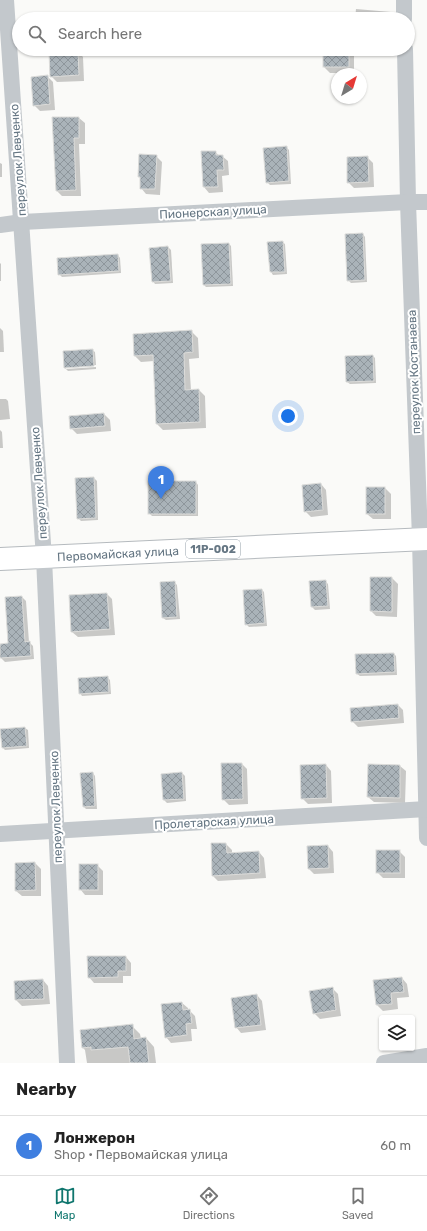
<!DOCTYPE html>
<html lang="en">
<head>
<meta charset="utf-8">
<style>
	:root { --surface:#fff; --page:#f2f2f2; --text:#222; --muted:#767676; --line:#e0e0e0; --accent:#0f766e }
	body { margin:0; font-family:Rubik,sans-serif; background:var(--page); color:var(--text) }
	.controls { position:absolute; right:12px; bottom:12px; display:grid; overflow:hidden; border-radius:4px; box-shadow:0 1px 3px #0004 }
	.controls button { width:36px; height:36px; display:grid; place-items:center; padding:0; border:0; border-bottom:1px solid var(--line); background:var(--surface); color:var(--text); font:20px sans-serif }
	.compass { position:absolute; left:331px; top:68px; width:36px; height:36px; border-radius:50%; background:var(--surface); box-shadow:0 1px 3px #0004; rotate:38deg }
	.you { position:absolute; left:288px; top:416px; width:14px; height:14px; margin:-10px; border:3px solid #fff; border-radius:50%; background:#1a73e8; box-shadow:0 0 0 6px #1a73e833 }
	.badge { display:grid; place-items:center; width:26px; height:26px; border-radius:50%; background:var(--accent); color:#fff; font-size:13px; font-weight:700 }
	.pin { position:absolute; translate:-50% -33px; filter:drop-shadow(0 1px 2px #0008) }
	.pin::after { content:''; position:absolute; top:21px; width:14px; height:12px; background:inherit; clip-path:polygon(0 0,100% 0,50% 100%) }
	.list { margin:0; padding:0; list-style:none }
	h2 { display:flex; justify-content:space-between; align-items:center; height:52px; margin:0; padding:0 16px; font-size:17px }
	h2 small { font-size:13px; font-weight:400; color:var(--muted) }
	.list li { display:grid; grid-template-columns:26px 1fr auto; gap:12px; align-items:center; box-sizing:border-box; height:60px; padding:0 16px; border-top:1px solid var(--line) }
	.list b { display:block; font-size:15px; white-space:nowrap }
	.list p { margin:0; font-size:13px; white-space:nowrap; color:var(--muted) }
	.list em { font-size:13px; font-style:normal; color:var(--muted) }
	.icon { flex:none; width:22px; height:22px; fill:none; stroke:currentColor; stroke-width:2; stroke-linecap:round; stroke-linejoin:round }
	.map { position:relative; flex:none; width:427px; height:1063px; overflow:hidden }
	.search { position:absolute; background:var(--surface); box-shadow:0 1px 3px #0004; left:12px; right:12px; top:12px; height:44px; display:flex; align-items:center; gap:10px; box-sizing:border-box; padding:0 14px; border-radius:22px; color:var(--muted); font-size:15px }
	.sheet { height:112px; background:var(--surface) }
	nav { display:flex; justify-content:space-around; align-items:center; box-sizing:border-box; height:56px; border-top:1px solid var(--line); background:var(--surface); font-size:11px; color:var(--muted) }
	nav a { display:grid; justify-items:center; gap:2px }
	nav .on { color:var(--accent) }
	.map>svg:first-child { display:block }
	.shadow { fill:#0003 }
	.building { fill:url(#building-cross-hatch); stroke:#dcdcda }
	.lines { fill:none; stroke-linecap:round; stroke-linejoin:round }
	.primary-casing { stroke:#b5babe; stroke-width:24 }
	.street { stroke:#c3c8cc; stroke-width:16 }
	.primary { stroke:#fff; stroke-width:22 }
	.labels { text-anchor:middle; stroke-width:4; stroke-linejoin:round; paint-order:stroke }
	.shield { fill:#fff; stroke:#939fa8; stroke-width:1 }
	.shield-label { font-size:11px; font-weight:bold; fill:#657683 }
	.street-label { font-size:12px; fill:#657683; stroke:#fff }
</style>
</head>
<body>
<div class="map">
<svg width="427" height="1063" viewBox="0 0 427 1063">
	<defs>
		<pattern id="building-cross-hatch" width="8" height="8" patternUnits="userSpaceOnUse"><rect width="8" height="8" fill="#aab3b9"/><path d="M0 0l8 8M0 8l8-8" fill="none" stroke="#8e969c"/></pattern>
	</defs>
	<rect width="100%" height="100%" fill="#fafaf8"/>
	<g class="shadow">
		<polygon points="356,9 391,12 396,19 355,19"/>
		<polygon points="324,49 354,49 354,73 330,73 324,67"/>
		<polygon points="78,52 83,57 84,81 57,82 51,76"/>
		<polygon points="47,76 53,82 55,110 40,111 34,105"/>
		<polygon points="79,118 85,123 85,144 79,144 81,196 62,196 57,191"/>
		<polygon points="286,147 289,150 291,184 270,185 267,182"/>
		<polygon points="202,152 215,152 220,156 222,156 228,161 229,175 222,176 223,192 209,193 204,187"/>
		<polygon points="156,156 162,162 160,195 146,194 141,188 141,178 139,177"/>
		<polygon points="367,157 373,163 374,187 354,188 348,182"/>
		<polygon points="0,163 2,164 2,177 0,177"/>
		<polygon points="363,234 365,237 367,282 351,283 348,280"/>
		<polygon points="282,242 285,244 287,274 273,275 271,272"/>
		<polygon points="229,244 231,246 233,286 206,287 204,285"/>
		<polygon points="168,247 171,250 173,283 155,284 153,281"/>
		<polygon points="118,255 120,258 121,273 62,277 59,274"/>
		<polygon points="0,263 1,264 1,281 0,281"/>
		<polygon points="0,328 3,331 4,352 0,352"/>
		<polygon points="192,332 198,338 199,358 189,359 191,390 199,390 205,396 206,428 163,430 157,424 154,361 141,362 135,356"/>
		<polygon points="92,350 95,352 96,365 66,367 66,369 65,368 64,352"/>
		<polygon points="373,356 375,358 376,383 350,384 347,382"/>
		<polygon points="96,367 96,369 68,371 66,369"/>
		<polygon points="0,399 6,399 8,401 10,419 0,420"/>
		<polygon points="104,414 110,420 111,431 77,434 71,428"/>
		<polygon points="0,430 2,432 3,448 0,448"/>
		<polygon points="94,478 97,481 98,520 81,521 78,518"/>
		<polygon points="196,482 198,485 198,516 152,516 149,513"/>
		<polygon points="321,484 326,490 328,515 311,517 305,511"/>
		<polygon points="367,488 385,488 391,494 391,519 373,519 367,514"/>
		<polygon points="392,578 398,584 397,617 376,616 371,611"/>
		<polygon points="325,581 328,584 330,609 315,610 312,607 310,582"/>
		<polygon points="174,582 177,585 180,619 166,620 163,618"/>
		<polygon points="262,590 264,592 267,626 249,627 246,624"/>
		<polygon points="107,594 112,599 115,635 78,637 72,632"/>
		<polygon points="22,597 26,601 29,642 33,646 34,659 5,662 1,658 0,645 9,644"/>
		<polygon points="394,654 396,656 397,675 360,676 357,674"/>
		<polygon points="107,677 110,680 111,694 82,696 80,693"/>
		<polygon points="398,705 403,710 404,723 358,727 352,721"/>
		<polygon points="25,728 28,730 29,748 5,750 2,747"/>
		<polygon points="242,764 247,769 248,804 229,805 223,799"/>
		<polygon points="326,765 331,771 332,803 308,804 302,798"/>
		<polygon points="369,765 400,766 406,771 405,803 374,802 368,797"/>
		<polygon points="93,773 95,776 97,809 86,809 84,807"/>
		<polygon points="182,773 185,776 186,801 167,803 164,800"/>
		<polygon points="226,844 232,850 232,854 259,852 264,858 266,878 218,881 213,876"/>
		<polygon points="328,846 333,852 334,873 314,874 309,869"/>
		<polygon points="399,851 405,857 405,878 383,878 377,872"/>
		<polygon points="35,863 41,869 41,896 22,896 16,891 16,864"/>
		<polygon points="97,865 103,871 103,895 85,895 80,889"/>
		<polygon points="126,957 131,963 131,976 123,976 123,983 94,983 89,977"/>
		<polygon points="402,978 407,984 409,997 397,998 398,1009 383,1011 377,1005 374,981"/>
		<polygon points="43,980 48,986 50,1004 22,1006 16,1000 15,981"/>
		<polygon points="332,988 338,994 341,1016 320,1019 314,1013"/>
		<polygon points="257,995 262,1001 266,1030 241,1033 236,1027"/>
		<polygon points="182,1003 188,1008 188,1011 190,1011 195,1016 197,1029 191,1029 192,1041 171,1043 166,1037"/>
		<polygon points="132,1026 140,1034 141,1039 146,1038 154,1047 156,1063 87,1063 85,1050 83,1048"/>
	</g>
	<g class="building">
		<rect x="323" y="49" width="26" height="18"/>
		<polygon points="78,51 79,75 50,77 49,52"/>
		<polygon points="48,75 50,104 33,106 31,77"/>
		<polygon points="52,117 79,117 79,138 74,138 76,190 56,191"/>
		<polygon points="287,146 289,181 266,183 263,148"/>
		<polygon points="201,151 216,151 216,155 223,155 224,170 217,170 218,187 203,187"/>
		<polygon points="139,154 157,155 155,189 140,189 140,177 138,177"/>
		<polygon points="368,156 369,182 347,183 347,157"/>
		<polygon points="363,233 365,280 347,281 345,234"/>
		<polygon points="283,241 285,272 270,272 267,242"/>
		<polygon points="229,243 231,284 203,285 201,244"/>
		<polygon points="168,246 171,281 152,282 149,248"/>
		<polygon points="118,254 119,271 58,275 57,258"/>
		<polygon points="192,330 193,352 184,353 185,390 199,389 200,422 156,424 153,355 134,356 133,334"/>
		<polygon points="93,349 94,366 64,368 63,351"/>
		<polygon points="373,355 374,381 346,382 345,356"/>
		<polygon points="104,413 105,426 70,429 69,416"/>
		<polygon points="94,477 96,518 77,519 75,478"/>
		<rect x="148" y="481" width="48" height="33"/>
		<polygon points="321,483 323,510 304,512 302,485"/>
		<rect x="366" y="487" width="19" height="27"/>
		<polygon points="370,577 392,577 392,612 370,611"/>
		<polygon points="326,580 328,606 311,607 309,581"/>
		<polygon points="175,581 177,617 162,618 160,582"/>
		<polygon points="262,589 265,623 245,625 243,590"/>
		<polygon points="107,593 110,629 71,632 69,595"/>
		<polygon points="22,596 25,642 30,641 31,656 0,658 0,644 8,643 5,597"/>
		<polygon points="394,653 395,672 356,674 355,654"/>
		<polygon points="108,676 109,692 79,694 78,678"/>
		<polygon points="398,704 399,718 351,722 350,708"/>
		<polygon points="25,727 27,746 2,748 0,729"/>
		<polygon points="221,763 242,763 243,799 222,800"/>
		<polygon points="326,764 327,798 301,799 300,765"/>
		<polygon points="368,764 400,765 400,798 367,797"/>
		<polygon points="93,772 95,806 83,807 80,773"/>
		<polygon points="182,772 184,799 163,800 161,774"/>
		<polygon points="211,843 226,843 227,853 259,851 260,873 212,876"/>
		<polygon points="328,845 329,868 308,869 307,846"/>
		<rect x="376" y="850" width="24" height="23"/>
		<polygon points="35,862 36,890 15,891 15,863"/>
		<rect x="79" y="864" width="19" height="26"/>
		<polygon points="87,956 126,956 126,971 118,971 118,977 88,978"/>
		<polygon points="402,977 404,992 391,993 392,1004 376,1005 373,980"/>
		<polygon points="43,979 44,999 15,1000 14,981"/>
		<polygon points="333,987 336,1010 313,1014 309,991"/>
		<polygon points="257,994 261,1025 235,1028 231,998"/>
		<polygon points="182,1002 183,1010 190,1009 192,1023 186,1024 187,1035 165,1038 161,1004"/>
		<polygon points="133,1024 134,1039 146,1037 149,1063 130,1063 128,1047 91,1050 91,1047 82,1048 80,1030"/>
	</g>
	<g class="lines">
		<g class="primary-casing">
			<polyline id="primary" points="0,559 427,539"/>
		</g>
		<g class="street">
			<polyline points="6,0 44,558 67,1063"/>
			<polyline points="404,0 404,19"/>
			<polyline points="405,49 408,202 420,539 427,838"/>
			<polyline points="0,225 22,222 408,202 427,202"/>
			<polyline points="0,834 427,809"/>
			<polyline points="384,1063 427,1056"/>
		</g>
		<use href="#primary" class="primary"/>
	</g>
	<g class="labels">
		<rect class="shield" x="186" y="540" width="54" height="18" rx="3"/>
		<g class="shield-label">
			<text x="213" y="553">11Р-002</text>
		</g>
		<g class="street-label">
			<text transform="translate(18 160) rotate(-94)" y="4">переулок Левченко</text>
			<text transform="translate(213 212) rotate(-3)" y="4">Пионерская улица</text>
			<text transform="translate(414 372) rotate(-92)" y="4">переулок Костанаева</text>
			<text transform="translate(39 483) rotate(-94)" y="4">переулок Левченко</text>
			<text transform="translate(118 554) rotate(-3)" y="4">Первомайская улица</text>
			<text transform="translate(56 807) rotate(-92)" y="4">переулок Левченко</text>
			<text transform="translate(214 822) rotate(-3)" y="4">Пролетарская улица</text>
		</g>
	</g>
</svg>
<div class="controls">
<button><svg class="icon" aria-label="layers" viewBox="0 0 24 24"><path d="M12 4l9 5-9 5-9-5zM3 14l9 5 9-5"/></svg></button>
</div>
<svg class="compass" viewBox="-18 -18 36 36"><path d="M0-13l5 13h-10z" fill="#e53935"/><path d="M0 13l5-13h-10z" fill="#767676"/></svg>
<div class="you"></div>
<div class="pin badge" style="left:161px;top:499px;background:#3f7fe0">1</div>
<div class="search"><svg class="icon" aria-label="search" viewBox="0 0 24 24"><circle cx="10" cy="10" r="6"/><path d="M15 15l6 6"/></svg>Search here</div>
</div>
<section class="sheet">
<h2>Nearby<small></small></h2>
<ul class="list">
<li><span class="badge" style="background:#3f7fe0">1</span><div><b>Лонжерон</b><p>Shop · Первомайская улица</p></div><em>60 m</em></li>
</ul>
</section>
<nav>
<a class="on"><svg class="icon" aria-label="map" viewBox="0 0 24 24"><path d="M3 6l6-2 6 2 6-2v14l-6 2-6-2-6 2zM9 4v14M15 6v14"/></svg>Map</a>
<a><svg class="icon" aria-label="directions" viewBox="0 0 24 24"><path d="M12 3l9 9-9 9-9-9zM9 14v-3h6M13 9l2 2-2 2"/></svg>Directions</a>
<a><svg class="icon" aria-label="saved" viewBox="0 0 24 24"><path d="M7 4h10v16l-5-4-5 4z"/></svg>Saved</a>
</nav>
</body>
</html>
